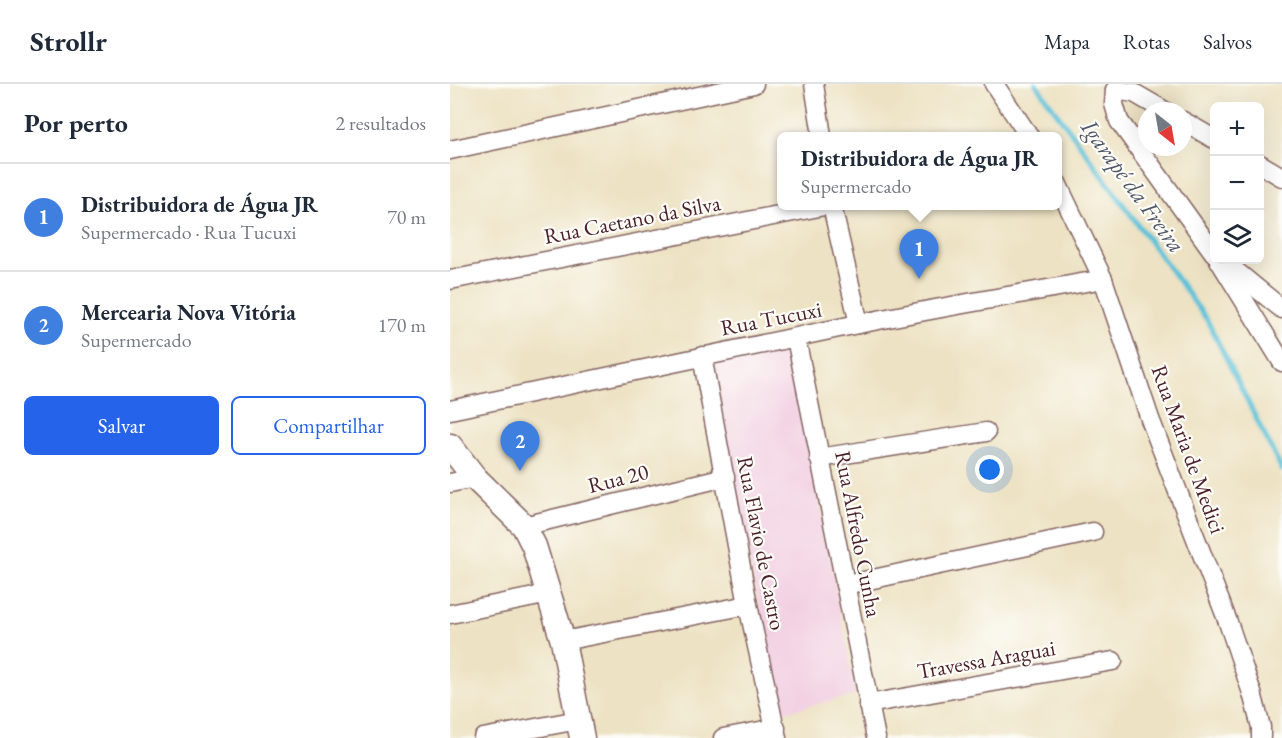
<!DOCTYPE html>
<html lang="pt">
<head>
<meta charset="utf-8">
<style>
	:root { --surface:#fff; --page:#f6f6f7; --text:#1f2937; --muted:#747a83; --line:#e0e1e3; --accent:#2563eb }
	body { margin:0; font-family:"EB Garamond",serif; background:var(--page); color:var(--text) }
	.controls { position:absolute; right:18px; top:18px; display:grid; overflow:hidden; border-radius:9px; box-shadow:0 6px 24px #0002 }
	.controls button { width:54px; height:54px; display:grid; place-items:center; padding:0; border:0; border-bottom:2px solid var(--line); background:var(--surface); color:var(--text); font:30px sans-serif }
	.compass { position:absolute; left:688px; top:18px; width:54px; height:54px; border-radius:50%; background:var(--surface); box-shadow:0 6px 24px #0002; rotate:149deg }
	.you { position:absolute; left:540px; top:386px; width:21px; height:21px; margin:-15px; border:4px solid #fff; border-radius:50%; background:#1a73e8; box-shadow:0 0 0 9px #1a73e833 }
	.badge { display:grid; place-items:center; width:39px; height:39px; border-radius:50%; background:var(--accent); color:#fff; font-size:20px; font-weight:700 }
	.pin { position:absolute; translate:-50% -50px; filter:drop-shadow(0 2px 3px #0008) }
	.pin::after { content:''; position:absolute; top:32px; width:21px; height:18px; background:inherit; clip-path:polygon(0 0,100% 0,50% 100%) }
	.popup { position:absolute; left:327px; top:48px; width:285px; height:78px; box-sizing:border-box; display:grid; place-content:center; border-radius:9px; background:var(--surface); filter:drop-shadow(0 2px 4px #0005); font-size:20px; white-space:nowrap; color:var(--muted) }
	.popup b { font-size:22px; color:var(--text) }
	.popup::after { content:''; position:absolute; left:50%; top:100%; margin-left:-12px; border:12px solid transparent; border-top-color:var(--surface) }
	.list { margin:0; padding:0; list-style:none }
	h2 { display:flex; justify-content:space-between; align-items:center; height:78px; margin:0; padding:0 24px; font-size:26px }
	h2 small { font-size:20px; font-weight:400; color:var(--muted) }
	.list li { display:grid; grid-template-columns:39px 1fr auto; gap:18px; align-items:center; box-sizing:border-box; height:108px; padding:0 24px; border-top:2px solid var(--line) }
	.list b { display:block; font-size:22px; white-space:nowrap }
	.list p { margin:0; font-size:20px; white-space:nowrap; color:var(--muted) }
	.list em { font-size:20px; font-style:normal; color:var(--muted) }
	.actions { display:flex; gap:12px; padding:18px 24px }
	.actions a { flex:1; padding:14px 0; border:2px solid var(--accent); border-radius:9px; text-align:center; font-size:21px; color:var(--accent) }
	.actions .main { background:var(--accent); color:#fff }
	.icon { flex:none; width:33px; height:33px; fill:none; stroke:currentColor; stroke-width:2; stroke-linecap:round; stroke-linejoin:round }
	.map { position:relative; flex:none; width:832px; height:654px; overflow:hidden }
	header { display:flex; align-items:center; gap:36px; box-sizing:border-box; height:84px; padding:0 30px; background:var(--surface); border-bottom:2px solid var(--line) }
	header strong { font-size:28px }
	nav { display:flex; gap:33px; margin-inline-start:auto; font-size:21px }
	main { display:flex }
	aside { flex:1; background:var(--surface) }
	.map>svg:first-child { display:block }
	.built { fill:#f2cfe2 }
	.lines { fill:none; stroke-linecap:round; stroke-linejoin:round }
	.stream { stroke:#5ac1d8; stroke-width:5 }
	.street-casing { stroke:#836360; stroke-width:21 }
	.secondary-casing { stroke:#836360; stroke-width:27 }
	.street { stroke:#fff; stroke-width:18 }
	.secondary { stroke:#fff; stroke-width:24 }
	.labels { text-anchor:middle; stroke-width:4.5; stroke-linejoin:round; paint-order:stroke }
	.street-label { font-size:22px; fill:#4a1f2b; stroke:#fdfcf7 }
	.water-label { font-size:24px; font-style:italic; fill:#505868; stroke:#fdfcf7 }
</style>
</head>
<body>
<header>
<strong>Strollr</strong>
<nav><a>Mapa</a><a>Rotas</a><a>Salvos</a></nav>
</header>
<main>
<aside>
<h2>Por perto<small>2 resultados</small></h2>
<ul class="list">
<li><span class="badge" style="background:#3f7fe0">1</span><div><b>Distribuidora de Água JR</b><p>Supermercado · Rua Tucuxi</p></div><em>70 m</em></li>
<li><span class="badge" style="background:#3f7fe0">2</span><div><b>Mercearia Nova Vitória</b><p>Supermercado</p></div><em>170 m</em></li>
</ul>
<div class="actions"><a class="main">Salvar</a><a>Compartilhar</a></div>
</aside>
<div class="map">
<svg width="832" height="654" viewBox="0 0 832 654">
	<rect width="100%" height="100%" fill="#fdfcf7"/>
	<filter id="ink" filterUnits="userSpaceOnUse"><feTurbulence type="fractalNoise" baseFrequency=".0167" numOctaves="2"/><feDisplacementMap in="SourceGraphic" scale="12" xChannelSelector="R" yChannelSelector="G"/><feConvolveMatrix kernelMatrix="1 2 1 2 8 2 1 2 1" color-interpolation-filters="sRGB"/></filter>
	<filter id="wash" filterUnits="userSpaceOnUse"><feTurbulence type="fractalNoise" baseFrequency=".008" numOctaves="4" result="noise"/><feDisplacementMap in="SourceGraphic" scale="24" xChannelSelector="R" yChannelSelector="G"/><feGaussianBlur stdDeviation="1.35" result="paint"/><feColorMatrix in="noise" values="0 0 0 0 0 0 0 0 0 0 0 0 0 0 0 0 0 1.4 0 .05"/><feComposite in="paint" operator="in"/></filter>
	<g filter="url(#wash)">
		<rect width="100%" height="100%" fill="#ede2c3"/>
		<polygon class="built" points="340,258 406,611 330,629 259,275"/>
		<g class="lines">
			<polyline class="stream" points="586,0 757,236 832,386"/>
		</g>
	</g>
	<g filter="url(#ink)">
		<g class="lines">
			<g class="street-casing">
				<g id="street">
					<polyline points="364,0 372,52"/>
					<polyline points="544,0 579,52"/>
					<polyline points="665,6 664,20 669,37 764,169"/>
					<polyline points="665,6 684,9 715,27"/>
					<polyline points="733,37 764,55"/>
					<polyline points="0,66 304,0"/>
					<polyline points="810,80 832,93"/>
					<polyline points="607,99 653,195 700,335 778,538 802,609 811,643 811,654"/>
					<polyline points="382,122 409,240"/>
					<polyline points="769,176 832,278"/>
					<polyline points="776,179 832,225"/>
					<polyline points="0,196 374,122"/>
					<polyline points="346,254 426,654"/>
					<polyline points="252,272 298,521 327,654"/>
					<path d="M 0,326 C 136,297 272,269 408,240 C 489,223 572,210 653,195"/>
					<polyline points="369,374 536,348"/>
					<polyline points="0,399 25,394"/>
					<polyline points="74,442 275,393"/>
					<polyline points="395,501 643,448"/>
					<polyline points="0,530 99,510"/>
					<polyline points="113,557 298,521"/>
					<polyline points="418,620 663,577"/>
					<polyline points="33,654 128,636"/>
					<polyline points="273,654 326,644"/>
				</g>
			</g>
			<g class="secondary-casing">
				<polyline id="secondary" points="0,362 25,394 74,442 84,462 113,557 132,654"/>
			</g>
			<use href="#street" class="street"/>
			<use href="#secondary" class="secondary"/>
		</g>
	</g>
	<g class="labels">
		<g class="street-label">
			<text transform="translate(182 135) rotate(-11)" y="8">Rua Caetano da Silva</text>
			<text transform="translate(321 234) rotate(-11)" y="8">Rua Tucuxi</text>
			<text transform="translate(739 365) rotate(70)" y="8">Rua Maria de Medici</text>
			<text transform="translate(168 394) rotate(-14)" y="8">Rua 20</text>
			<text transform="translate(409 450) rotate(79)" y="8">Rua Alfredo Cunha</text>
			<text transform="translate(312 459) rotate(79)" y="8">Rua Flavio de Castro</text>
			<text transform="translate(536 575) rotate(-10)" y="8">Travessa Araguai</text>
		</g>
		<g class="water-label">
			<text transform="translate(683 102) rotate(54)" y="8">Igarapé da Freira</text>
		</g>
	</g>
</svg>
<div class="controls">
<button>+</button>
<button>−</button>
<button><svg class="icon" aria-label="layers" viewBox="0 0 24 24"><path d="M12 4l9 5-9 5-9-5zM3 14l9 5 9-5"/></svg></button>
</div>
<svg class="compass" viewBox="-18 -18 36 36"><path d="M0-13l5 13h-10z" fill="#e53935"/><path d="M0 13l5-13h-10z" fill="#747a83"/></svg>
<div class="you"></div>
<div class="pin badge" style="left:469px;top:195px;background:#3f7fe0">1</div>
<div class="popup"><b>Distribuidora de Água JR</b>Supermercado</div>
<div class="pin badge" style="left:70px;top:387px;background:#3f7fe0">2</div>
</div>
</main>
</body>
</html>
